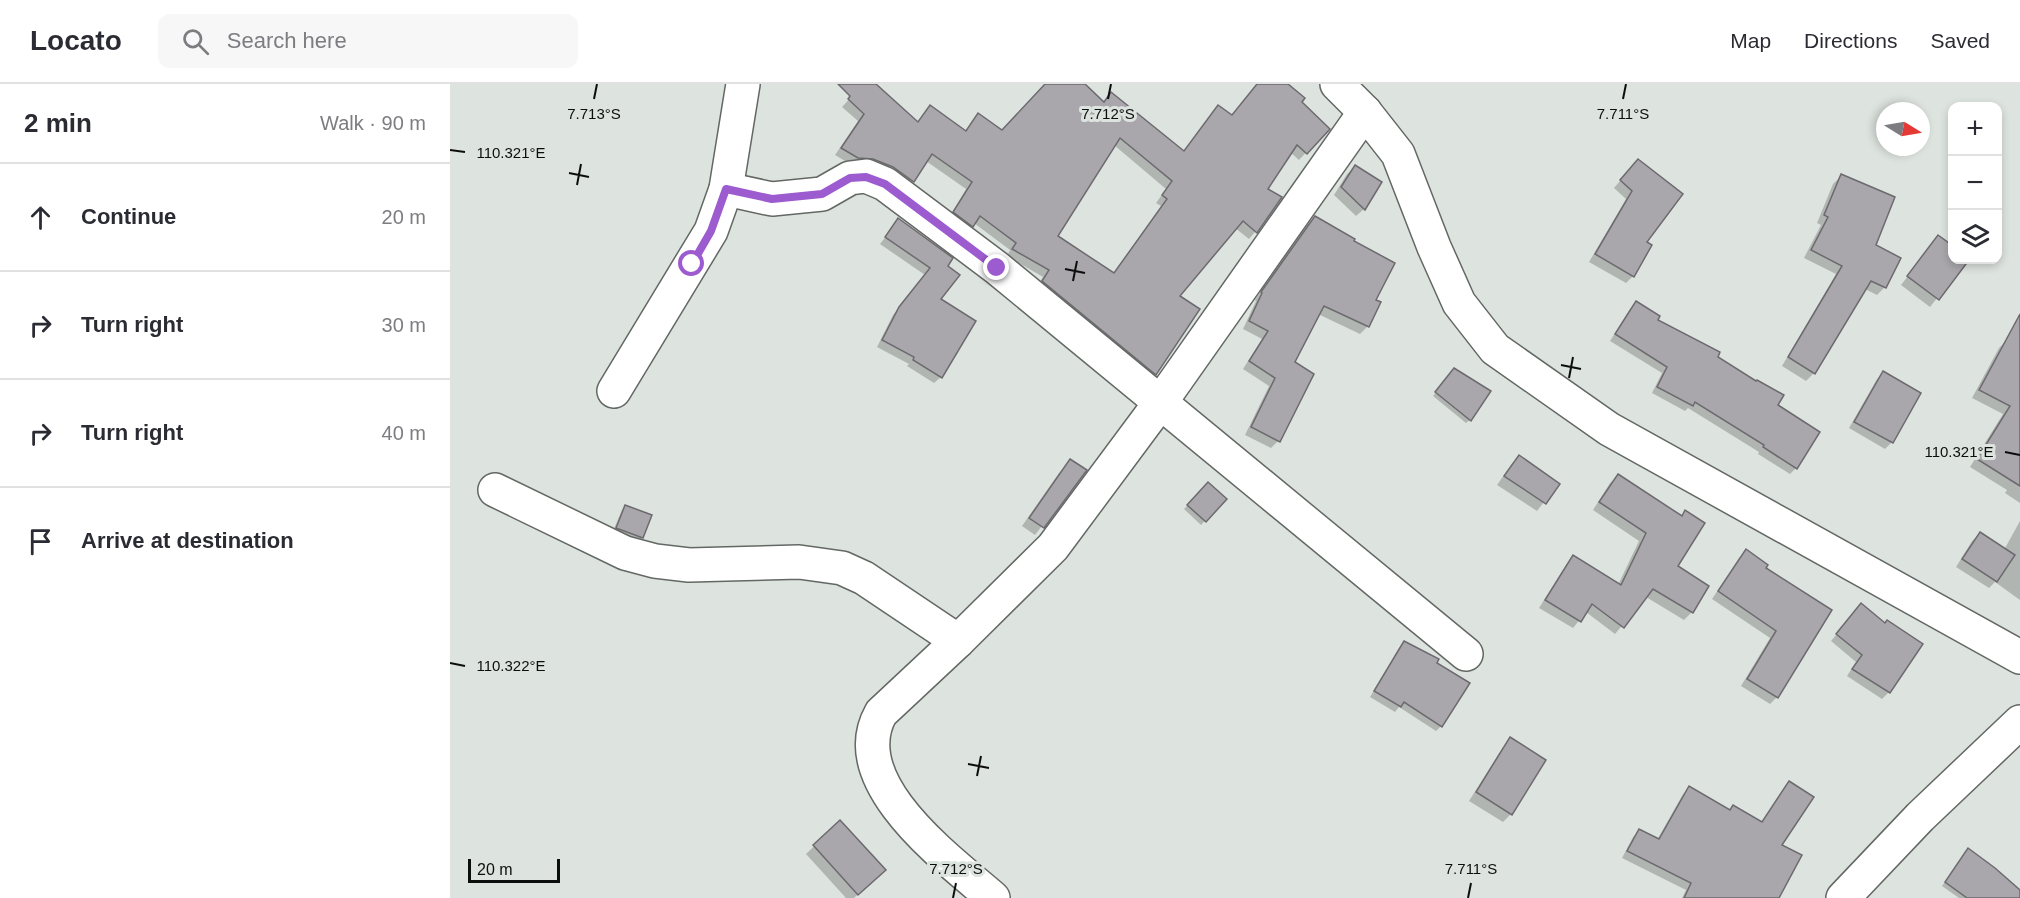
<!DOCTYPE html>
<html lang="en">
<head>
<meta charset="utf-8">
<style>
	:root { --surface:#fff; --page:#f7f7f7; --text:#2b2b33; --muted:#7c7c81; --line:#e1e1e2 }
	body { margin:0; font-family:Helvetica,sans-serif; background:var(--page); color:var(--text) }
	.controls { position:absolute; right:18px; top:18px; display:grid; overflow:hidden; border-radius:12px; box-shadow:0 3px 9px #0003 }
	.controls button { width:54px; height:54px; display:grid; place-items:center; padding:0; border:0; border-bottom:2px solid var(--line); background:var(--surface); color:var(--text); font:30px sans-serif }
	.compass { position:absolute; left:1426px; top:18px; width:54px; height:54px; border-radius:50%; background:var(--surface); box-shadow:0 3px 9px #0003; rotate:101deg }
	.scale { position:absolute; left:18px; bottom:15px; width:92px; box-sizing:border-box; padding-left:6px; border:3px solid #0c0e0d; border-top:0; font-size:16px; line-height:21px; white-space:nowrap; color:#0c0e0d; -webkit-text-stroke:4px #dde3df; paint-order:stroke }
	.stop { position:absolute; width:18px; height:18px; margin:-14px; border:4px solid #9d5bd0; border-radius:50%; background:#fff }
	.stop.end { background:#9d5bd0; border-color:#fff; box-shadow:0 2px 6px #0008 }
	.list { margin:0; padding:0; list-style:none }
	h2 { display:flex; justify-content:space-between; align-items:center; height:78px; margin:0; padding:0 24px; font-size:26px }
	h2 small { font-size:20px; font-weight:400; color:var(--muted) }
	.list li { display:grid; grid-template-columns:39px 1fr auto; gap:18px; align-items:center; box-sizing:border-box; height:108px; padding:0 24px; border-top:2px solid var(--line) }
	.list b { display:block; font-size:22px; white-space:nowrap }
	.list em { font-size:20px; font-style:normal; color:var(--muted) }
	.icon { flex:none; width:33px; height:33px; fill:none; stroke:currentColor; stroke-width:2; stroke-linecap:round; stroke-linejoin:round }
	.map { position:relative; flex:none; width:1570px; height:814px; overflow:hidden }
	header { display:flex; align-items:center; gap:36px; box-sizing:border-box; height:84px; padding:0 30px; background:var(--surface); border-bottom:2px solid var(--line) }
	header strong { font-size:28px }
	nav { display:flex; gap:33px; margin-inline-start:auto; font-size:21px }
	.search { width:420px; height:54px; background:var(--page); display:flex; align-items:center; gap:15px; box-sizing:border-box; padding:0 21px; border-radius:12px; color:var(--muted); font-size:22px }
	main { display:flex }
	aside { flex:1; background:var(--surface) }
	.map>svg:first-child { display:block }
	.shadow { fill:#0003; fill-rule:evenodd }
	.building { fill:#a9a7ac; stroke:#6c6a6e; stroke-width:1.5; fill-rule:evenodd }
	.lines { fill:none; stroke-linecap:round; stroke-linejoin:round }
	.minor-casing { stroke:#636864; stroke-width:36 }
	.minor { stroke:#fff; stroke-width:33 }
	.route { stroke:#9d5bd0; stroke-width:8 }
	.ticks { fill:none; stroke:#0c0e0d; stroke-width:2 }
	.ticks-label { font-size:15px; text-anchor:middle; fill:#0c0e0d; stroke:#dde3df; stroke-width:6; stroke-linejoin:round; paint-order:stroke }
</style>
</head>
<body>
<header>
<strong>Locato</strong>
<div class="search"><svg class="icon" aria-label="search" viewBox="0 0 24 24"><circle cx="10" cy="10" r="6"/><path d="M15 15l6 6"/></svg>Search here</div>
<nav><a>Map</a><a>Directions</a><a>Saved</a></nav>
</header>
<main>
<aside>
<h2>2 min<small>Walk · 90 m</small></h2>
<ul class="list">
<li><svg class="icon" aria-label="ahead" viewBox="0 0 24 24"><path d="M12 20V5M6 11l6-6 6 6"/></svg><div><b>Continue</b></div><em>20 m</em></li>
<li><svg class="icon" aria-label="right" viewBox="0 0 24 24"><path d="M7 20v-9h11M14 6l5 5-5 5"/></svg><div><b>Turn right</b></div><em>30 m</em></li>
<li><svg class="icon" aria-label="right" viewBox="0 0 24 24"><path d="M7 20v-9h11M14 6l5 5-5 5"/></svg><div><b>Turn right</b></div><em>40 m</em></li>
<li><svg class="icon" aria-label="arrive" viewBox="0 0 24 24"><path d="M6 21V4h12l-3 4 3 4H6"/></svg><div><b>Arrive at destination</b></div></li>
</ul>
</aside>
<div class="map">
<svg width="1570" height="814" viewBox="0 0 1570 814">
	<rect width="100%" height="100%" fill="#dde3df"/>
	<g class="shadow">
		<path d="M 413,0 L 424,0 L 467,39 L 480,23 L 514,48 L 528,31 L 552,47 L 596,0 L 633,0 L 653,19 L 733,68 L 768,23 L 782,32 L 808,0 L 835,0 L 850,19 L 878,45 L 849,76 L 840,68 L 816,105 L 830,113 L 805,148 L 799,155 L 785,144 L 727,212 L 705,290 L 699,297 L 586,204 L 593,193 L 557,172 L 560,166 L 524,139 L 515,148 L 498,135 L 516,105 L 476,77 L 463,97 L 456,104 L 400,80 L 385,71 L 408,37 L 392,23 ZM 664,61 L 716,105 L 706,119 L 711,122 L 663,190 L 606,152 Z"/>
		<polygon points="905,83 914,125 906,132 884,111 897,90"/>
		<polygon points="1181,84 1195,159 1183,192 1176,199 1139,178 1176,115 1164,104"/>
		<polygon points="1391,92 1424,162 1435,203 1427,211 1415,205 1364,289 1356,297 1332,282 1386,190 1354,174 1371,141 1367,139 1383,100"/>
		<polygon points="865,134 924,217 918,242 910,250 868,230 843,278 828,357 821,364 795,351 819,302 793,285 812,255 793,245 806,217 805,216 857,141"/>
		<polygon points="449,136 496,183 489,216 491,293 484,299 457,282 459,280 427,263 443,231 475,191 430,160"/>
		<polygon points="1488,153 1502,176 1517,176 1480,223 1451,201"/>
		<polygon points="1186,219 1205,236 1266,273 1326,322 1346,384 1340,390 1308,370 1309,368 1238,324 1235,327 1202,309 1212,289 1160,257 1180,225"/>
		<polygon points="1557,256 1570,263 1570,419 1555,409 1557,406 1520,383 1553,330 1522,314 1549,264"/>
		<polygon points="1001,289 1020,336 1016,339 983,312"/>
		<polygon points="1434,289 1469,310 1442,358 1435,365 1399,344 1427,295"/>
		<polygon points="1069,373 1108,400 1087,427 1047,401 1061,381"/>
		<polygon points="617,381 634,387 585,451 572,442 609,389"/>
		<polygon points="1168,392 1231,433 1236,428 1226,483 1242,528 1234,536 1196,513 1165,550 1136,528 1123,544 1089,524 1116,481 1123,473 1168,501 1189,457 1143,426 1160,399"/>
		<polygon points="758,400 775,415 751,441 734,425"/>
		<polygon points="175,423 200,432 192,454 188,457 163,447 172,426"/>
		<polygon points="1570,437 1570,516 1545,498 1539,504 1506,483 1522,457 1530,450 1554,466"/>
		<polygon points="1296,467 1314,485 1380,526 1327,613 1320,620 1291,602 1320,554 1262,515 1289,474"/>
		<polygon points="1405,528 1435,540 1471,560 1439,608 1432,615 1397,592 1406,578 1381,557"/>
		<polygon points="954,559 985,580 991,642 986,647 949,623 945,628 920,613 949,564"/>
		<polygon points="1061,655 1061,730 1053,738 1019,717 1053,663"/>
		<polygon points="1339,699 1330,762 1327,814 1232,814 1236,806 1172,774 1183,753 1189,747 1207,756 1233,710 1240,704 1279,727 1283,723 1311,739 1333,706"/>
		<polygon points="390,738 426,793 404,814 396,814 356,770"/>
		<polygon points="1514,770 1565,814 1509,814 1492,802"/>
	</g>
	<g class="building">
		<path d="M 388,0 L 426,0 L 468,38 L 480,21 L 516,47 L 528,29 L 552,46 L 595,0 L 635,0 L 654,18 L 661,8 L 734,67 L 768,21 L 782,31 L 807,0 L 838,0 L 855,14 L 852,18 L 880,45 L 857,70 L 847,61 L 818,105 L 832,113 L 807,149 L 793,137 L 730,212 L 750,225 L 706,291 L 592,197 L 599,186 L 562,165 L 566,159 L 530,132 L 523,143 L 503,128 L 522,98 L 482,70 L 464,98 L 443,83 L 423,75 L 408,74 L 391,64 L 414,30 L 398,15 L 400,12 ZM 670,54 L 722,97 L 712,111 L 717,115 L 664,189 L 608,152 Z"/>
		<polygon points="1188,75 1233,110 1197,158 1202,161 1184,193 1145,170 1182,107 1170,96"/>
		<polygon points="905,81 932,98 915,126 891,103"/>
		<polygon points="1391,90 1445,113 1426,161 1451,174 1436,204 1421,197 1365,290 1338,273 1392,182 1361,166 1378,133 1374,131"/>
		<polygon points="865,132 905,155 904,157 945,179 926,216 931,218 919,243 874,222 845,278 864,290 830,358 801,343 825,294 799,277 818,247 799,237 812,209 811,208"/>
		<polygon points="448,134 503,174 498,182 510,191 491,215 526,237 492,294 463,276 464,273 432,256 449,223 480,184 435,153"/>
		<polygon points="1488,151 1503,162 1503,176 1519,176 1489,216 1457,192"/>
		<polygon points="1186,217 1210,232 1208,236 1270,268 1268,273 1306,297 1307,296 1334,311 1328,321 1370,348 1347,385 1313,363 1314,361 1245,318 1243,322 1207,303 1217,283 1165,250"/>
		<polygon points="1570,230 1570,402 1527,375 1560,322 1529,306"/>
		<polygon points="1004,284 1041,307 1021,337 985,308"/>
		<polygon points="1433,287 1471,309 1443,359 1404,338"/>
		<polygon points="1069,371 1110,400 1096,420 1054,392"/>
		<polygon points="620,375 637,386 594,444 579,434"/>
		<polygon points="1168,390 1232,432 1235,426 1255,439 1228,482 1259,502 1243,529 1203,505 1174,544 1142,520 1131,538 1095,516 1123,471 1171,501 1196,449 1149,418"/>
		<polygon points="758,398 777,415 756,438 737,421"/>
		<polygon points="175,421 202,431 193,454 166,444"/>
		<polygon points="1530,448 1565,471 1547,498 1512,475"/>
		<polygon points="1296,465 1318,481 1316,484 1382,526 1328,614 1297,595 1326,547 1268,507"/>
		<polygon points="1411,519 1435,539 1437,536 1473,560 1440,609 1402,585 1412,571 1386,550"/>
		<polygon points="954,557 989,575 987,579 1020,599 992,643 954,618 951,623 924,607"/>
		<polygon points="1060,653 1096,676 1062,731 1026,708"/>
		<polygon points="1339,697 1364,713 1332,761 1352,771 1329,814 1234,814 1241,799 1177,767 1189,745 1209,755 1239,702 1280,726 1283,721 1312,738"/>
		<polygon points="390,736 436,786 408,811 363,761"/>
		<polygon points="1518,764 1545,784 1570,806 1570,814 1517,814 1495,798"/>
	</g>
	<g class="lines">
		<g class="minor-casing">
			<g id="minor">
				<polyline points="887,0 915,28 948,70 984,163 1009,219 1045,265 1159,345 1570,573"/>
				<polyline points="276,105 322,115 372,110 400,94 416,92 435,100 547,184 1016,570"/>
				<polyline points="164,307 261,147 276,105 293,0"/>
				<polyline points="45,406 175,469 205,477 239,481 349,478 392,484 414,494 508,557"/>
				<path d="M 543,814 C 498,775 392,698 431,629 L 508,557 L 603,463 L 710,319 L 915,28"/>
				<polyline points="1393,814 1470,733 1570,638"/>
			</g>
		</g>
		<use href="#minor" class="minor"/>
	</g>
	<g class="lines">
		<polyline class="route" points="242,180 261,147 276,105 322,115 372,110 400,94 416,93 435,100 547,184"/>
	</g>
	<path class="ticks" d="M 144,15 L 147,0M 658,15 L 661,0M 1173,15 L 1176,0M 0,66 L 15,68M 119,89 L 139,93M 127,101 L 131,80M 615,185 L 635,189M 623,197 L 627,177M 1111,281 L 1131,285M 1119,294 L 1123,273M 1555,368 L 1570,371M 0,579 L 15,582M 518,680 L 539,684M 527,692 L 531,672M 503,814 L 506,799M 1018,814 L 1021,799"/>
	<g class="ticks-label">
		<text x="144" y="35">7.713°S</text>
		<text x="658" y="35">7.712°S</text>
		<text x="1173" y="35">7.711°S</text>
		<text x="61" y="74">110.321°E</text>
		<text x="1509" y="373">110.321°E</text>
		<text x="61" y="587">110.322°E</text>
		<text x="506" y="790">7.712°S</text>
		<text x="1021" y="790">7.711°S</text>
	</g>
</svg>
<div class="controls">
<button>+</button>
<button>−</button>
<button><svg class="icon" aria-label="layers" viewBox="0 0 24 24"><path d="M12 4l9 5-9 5-9-5zM3 14l9 5 9-5"/></svg></button>
</div>
<svg class="compass" viewBox="-18 -18 36 36"><path d="M0-13l5 13h-10z" fill="#e53935"/><path d="M0 13l5-13h-10z" fill="#7c7c81"/></svg>
<div class="scale">20 m</div>
<div class="stop" style="left:242px;top:180px"></div>
<div class="stop end" style="left:547px;top:184px"></div>
</div>
</main>
</body>
</html>
